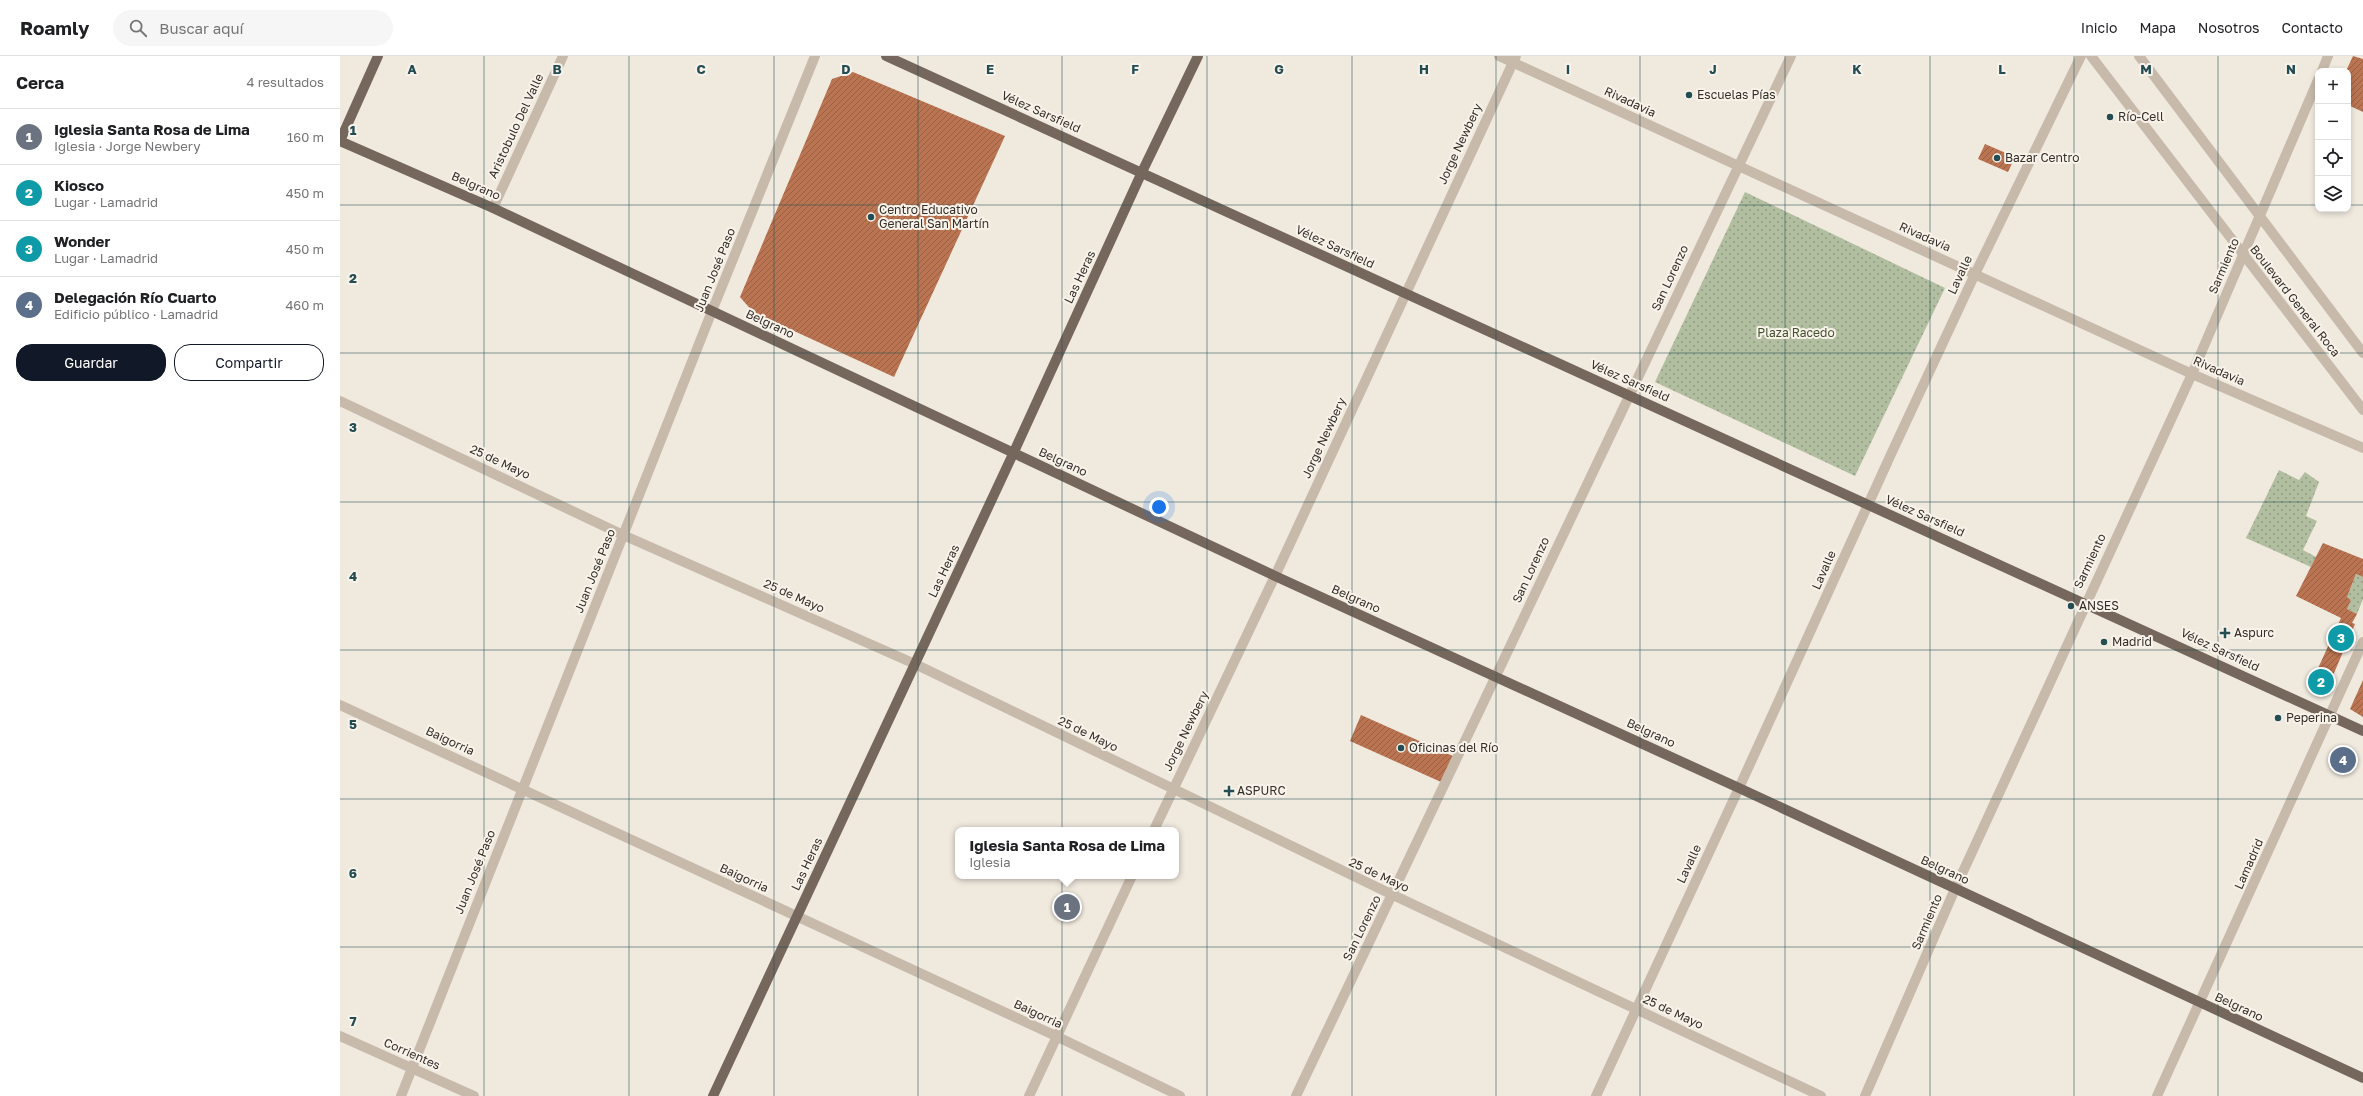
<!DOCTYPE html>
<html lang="es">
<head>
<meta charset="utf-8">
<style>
	:root { --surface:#fff; --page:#f6f6f6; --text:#202124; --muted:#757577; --line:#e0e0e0; --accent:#111827 }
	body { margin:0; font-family:"Golos Text",sans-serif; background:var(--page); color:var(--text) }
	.controls { position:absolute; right:12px; top:12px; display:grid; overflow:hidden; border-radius:8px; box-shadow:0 2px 6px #0003 }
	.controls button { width:36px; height:36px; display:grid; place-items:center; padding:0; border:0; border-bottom:1px solid var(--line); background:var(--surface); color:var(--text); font:20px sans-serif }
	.you { position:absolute; left:819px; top:451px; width:14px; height:14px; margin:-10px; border:3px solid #fff; border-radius:50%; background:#1a73e8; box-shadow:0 0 0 6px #1a73e833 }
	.badge { display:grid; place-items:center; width:26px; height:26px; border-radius:50%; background:var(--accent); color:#fff; font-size:13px; font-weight:700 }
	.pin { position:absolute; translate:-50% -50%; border:2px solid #fff; box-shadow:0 1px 4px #0006 }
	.popup { position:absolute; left:615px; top:771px; width:224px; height:52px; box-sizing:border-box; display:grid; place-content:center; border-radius:8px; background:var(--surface); filter:drop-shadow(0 1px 3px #0005); font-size:13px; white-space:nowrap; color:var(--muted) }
	.popup b { font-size:15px; color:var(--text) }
	.popup::after { content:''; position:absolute; left:50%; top:100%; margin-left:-8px; border:8px solid transparent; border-top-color:var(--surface) }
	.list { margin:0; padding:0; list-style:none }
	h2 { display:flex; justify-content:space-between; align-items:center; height:52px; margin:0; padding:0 16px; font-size:17px }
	h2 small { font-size:13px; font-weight:400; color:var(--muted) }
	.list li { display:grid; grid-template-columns:26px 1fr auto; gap:12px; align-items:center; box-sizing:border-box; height:56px; padding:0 16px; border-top:1px solid var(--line) }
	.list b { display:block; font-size:15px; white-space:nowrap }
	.list p { margin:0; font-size:13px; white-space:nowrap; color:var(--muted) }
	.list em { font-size:13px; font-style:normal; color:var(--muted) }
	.actions { display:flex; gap:8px; padding:12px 16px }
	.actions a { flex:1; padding:9px 0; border:1px solid var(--accent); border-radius:16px; text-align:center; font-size:14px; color:var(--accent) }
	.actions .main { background:var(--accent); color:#fff }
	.icon { flex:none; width:22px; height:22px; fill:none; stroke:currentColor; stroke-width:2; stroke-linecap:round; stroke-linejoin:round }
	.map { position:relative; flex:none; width:2023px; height:1040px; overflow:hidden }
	header { display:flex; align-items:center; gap:24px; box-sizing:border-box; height:56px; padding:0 20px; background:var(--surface); border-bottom:1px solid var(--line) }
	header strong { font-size:19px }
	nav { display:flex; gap:22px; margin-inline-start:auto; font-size:14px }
	.search { width:280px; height:36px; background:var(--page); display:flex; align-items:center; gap:10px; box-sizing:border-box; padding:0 14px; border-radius:22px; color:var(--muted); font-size:15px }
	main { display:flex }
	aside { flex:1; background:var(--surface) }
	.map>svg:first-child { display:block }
	.grass { fill:url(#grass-dots) }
	.building { fill:url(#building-hatch) }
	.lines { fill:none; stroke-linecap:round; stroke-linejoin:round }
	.minor { stroke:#c7baab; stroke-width:10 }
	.major { stroke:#76675c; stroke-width:10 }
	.grid { fill:none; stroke:#234c53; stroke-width:1; stroke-opacity:0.55 }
	.poi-dot { fill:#234c53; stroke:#f8f3ea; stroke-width:1.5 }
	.labels { text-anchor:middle; stroke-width:4; stroke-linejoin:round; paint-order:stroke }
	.poi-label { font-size:12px; fill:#352e29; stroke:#f8f3ea; text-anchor:start }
	.street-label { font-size:12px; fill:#352e29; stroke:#f8f3ea }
	.park-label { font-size:12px; fill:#42512f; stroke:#f8f3ea }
	.grid-label { font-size:13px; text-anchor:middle; font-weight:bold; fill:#234c53; stroke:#f8f3ea; stroke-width:4; stroke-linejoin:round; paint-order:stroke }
</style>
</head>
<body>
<header>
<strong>Roamly</strong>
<div class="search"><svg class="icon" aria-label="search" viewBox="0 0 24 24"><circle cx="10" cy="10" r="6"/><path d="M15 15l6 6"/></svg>Buscar aquí</div>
<nav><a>Inicio</a><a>Mapa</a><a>Nosotros</a><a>Contacto</a></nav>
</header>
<main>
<aside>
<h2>Cerca<small>4 resultados</small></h2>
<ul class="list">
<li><span class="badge" style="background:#6b7280">1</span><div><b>Iglesia Santa Rosa de Lima</b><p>Iglesia · Jorge Newbery</p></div><em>160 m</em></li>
<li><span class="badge" style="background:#0f9aa8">2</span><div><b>Kiosco</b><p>Lugar · Lamadrid</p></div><em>450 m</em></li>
<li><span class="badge" style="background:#0f9aa8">3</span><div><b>Wonder</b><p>Lugar · Lamadrid</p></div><em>450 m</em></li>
<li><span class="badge" style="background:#5c6f8a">4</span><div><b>Delegación Río Cuarto</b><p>Edificio público · Lamadrid</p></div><em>460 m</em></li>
</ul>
<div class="actions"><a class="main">Guardar</a><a>Compartir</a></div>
</aside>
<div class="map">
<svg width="2023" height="1040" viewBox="0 0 2023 1040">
	<defs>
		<pattern id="grass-dots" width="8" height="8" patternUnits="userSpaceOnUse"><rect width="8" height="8" fill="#b1be9f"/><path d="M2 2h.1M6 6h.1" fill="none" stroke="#919b82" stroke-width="1.8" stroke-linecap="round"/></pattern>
		<pattern id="building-hatch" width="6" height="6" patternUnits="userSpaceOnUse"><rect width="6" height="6" fill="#ba7451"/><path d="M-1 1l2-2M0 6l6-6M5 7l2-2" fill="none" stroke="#986043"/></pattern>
	</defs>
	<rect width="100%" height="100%" fill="#f0e9de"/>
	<g class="grass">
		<polygon points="1405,136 1605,232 1515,420 1315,326"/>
		<polygon points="1939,414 1959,424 1965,416 1979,426 1966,460 1977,465 1963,494 1976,501 1971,511 1906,482"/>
		<polygon points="2016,518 2023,521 2023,543 2017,558 2007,553 2011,544 2007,541"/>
	</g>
	<g class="building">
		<polygon points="2013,0 2023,3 2023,56 2008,49 2008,15 2006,15"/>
		<polygon points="513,16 665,80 554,321 413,256 400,241 492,23"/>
		<polygon points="1645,88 1675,101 1668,116 1638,103"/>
		<polygon points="1983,487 2023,503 2023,521 2016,518 2007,541 2011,544 2007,553 2017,558 2012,567 2015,568 1985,638 1969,632 2001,562 1956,540"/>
		<polygon points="2023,624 2023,661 2010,653"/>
		<polygon points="1021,659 1113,700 1101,726 1010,685"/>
	</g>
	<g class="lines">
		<g class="minor">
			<polyline points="1159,0 1852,318 2023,392"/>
			<polyline points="1751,0 2023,354"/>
			<polyline points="1799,0 2023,297"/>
			<polyline points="1982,15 1988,0"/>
			<polyline points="153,152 223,0"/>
			<polyline points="0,345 283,479 575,608 1053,839 1481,1040"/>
			<polyline points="0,649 718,981 840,1040"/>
			<polyline points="814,774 935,520 1176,0"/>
			<polyline points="0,980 134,1040"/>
			<polyline points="61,1040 372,255 475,0"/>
			<polyline points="689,1040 792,820"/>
			<polyline points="956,1040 1451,0"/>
			<polyline points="1256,1040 1399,732 1552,396 1635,218 1741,0"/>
			<polyline points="1525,1040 1615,833 1852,318 1978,24"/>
			<polyline points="1817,1040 2023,586"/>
		</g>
		<g class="major">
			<polyline points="546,0 2023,675"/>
			<polyline points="0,85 153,152 935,520 1399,732 2023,1022"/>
			<polyline points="0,85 38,0"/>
			<polyline points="373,1040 673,398 802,116 858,0"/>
		</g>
	</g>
	<path class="grid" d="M 144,0 L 144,1040M 289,0 L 289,1040M 434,0 L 434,1040M 578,0 L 578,1040M 722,0 L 722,1040M 867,0 L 867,1040M 1012,0 L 1012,1040M 1156,0 L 1156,1040M 1300,0 L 1300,1040M 1445,0 L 1445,1040M 1590,0 L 1590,1040M 1734,0 L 1734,1040M 1878,0 L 1878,1040M 0,149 L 1978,149M 2008,149 L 2023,149M 0,297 L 2023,297M 0,446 L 2023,446M 0,594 L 2023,594M 0,743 L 2023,743M 0,891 L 2023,891"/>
	<g class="poi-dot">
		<circle cx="1349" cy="39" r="4"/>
		<circle cx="1770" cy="61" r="4"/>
		<circle cx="1657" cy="102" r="4"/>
		<circle cx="531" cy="161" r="4"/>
		<circle cx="1731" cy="550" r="4"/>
		<path d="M1883 571h4v4h4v4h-4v4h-4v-4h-4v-4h4z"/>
		<circle cx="1764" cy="586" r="4"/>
		<circle cx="1938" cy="662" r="4"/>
		<circle cx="1061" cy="692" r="4"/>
		<path d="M887 729h4v4h4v4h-4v4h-4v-4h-4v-4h4z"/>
	</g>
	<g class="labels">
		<g class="poi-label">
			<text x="1357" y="43">Escuelas Pías</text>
			<text x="1778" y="65">Río-Cell</text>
			<text x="1665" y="106">Bazar Centro</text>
			<text x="539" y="158">Centro Educativo<tspan x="539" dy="14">General San Martín</tspan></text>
			<text x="1739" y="554">ANSES</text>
			<text x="1894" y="581">Aspurc</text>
			<text x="1772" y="590">Madrid</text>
			<text x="1946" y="666">Peperina</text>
			<text x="1069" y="696">Oficinas del Río</text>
			<text x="897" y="739">ASPURC</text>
		</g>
		<g class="street-label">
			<text transform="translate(1290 46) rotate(25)" y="4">Rivadavia</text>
			<text transform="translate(701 56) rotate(24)" y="4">Vélez Sarsfield</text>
			<text transform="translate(176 70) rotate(-65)" y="4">Aristobulo Del Valle</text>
			<text transform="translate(1120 88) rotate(-65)" y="4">Jorge Newbery</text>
			<text transform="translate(136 130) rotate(24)" y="4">Belgrano</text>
			<text transform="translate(1585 181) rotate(24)" y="4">Rivadavia</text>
			<text transform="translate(995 191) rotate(25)" y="4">Vélez Sarsfield</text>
			<text transform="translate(1884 210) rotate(-67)" y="4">Sarmiento</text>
			<text transform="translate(375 214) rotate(-68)" y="4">Juan José Paso</text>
			<text transform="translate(1620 219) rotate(-65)" y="4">Lavalle</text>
			<text transform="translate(740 221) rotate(-65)" y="4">Las Heras</text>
			<text transform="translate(1330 222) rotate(-65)" y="4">San Lorenzo</text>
			<text transform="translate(1955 245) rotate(52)" y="4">Boulevard General Roca</text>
			<text transform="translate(430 268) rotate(25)" y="4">Belgrano</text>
			<text transform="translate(1879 315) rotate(24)" y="4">Rivadavia</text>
			<text transform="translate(1290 325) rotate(24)" y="4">Vélez Sarsfield</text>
			<text transform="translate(984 382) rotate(-65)" y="4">Jorge Newbery</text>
			<text transform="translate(160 406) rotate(25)" y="4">25 de Mayo</text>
			<text transform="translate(723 406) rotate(25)" y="4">Belgrano</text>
			<text transform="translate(1585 460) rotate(24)" y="4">Vélez Sarsfield</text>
			<text transform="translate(1750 505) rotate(-65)" y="4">Sarmiento</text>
			<text transform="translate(1191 514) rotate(-65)" y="4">San Lorenzo</text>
			<text transform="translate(1484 514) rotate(-66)" y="4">Lavalle</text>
			<text transform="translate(255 515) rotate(-68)" y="4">Juan José Paso</text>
			<text transform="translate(604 515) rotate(-65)" y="4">Las Heras</text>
			<text transform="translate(454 540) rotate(24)" y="4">25 de Mayo</text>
			<text transform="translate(1016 543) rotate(24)" y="4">Belgrano</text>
			<text transform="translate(1880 594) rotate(25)" y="4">Vélez Sarsfield</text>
			<text transform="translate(846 675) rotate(-64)" y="4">Jorge Newbery</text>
			<text transform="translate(1311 677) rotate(25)" y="4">Belgrano</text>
			<text transform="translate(748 678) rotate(26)" y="4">25 de Mayo</text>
			<text transform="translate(110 685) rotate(25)" y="4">Baigorria</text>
			<text transform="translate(467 808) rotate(-65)" y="4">Las Heras</text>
			<text transform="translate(1349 808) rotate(-65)" y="4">Lavalle</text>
			<text transform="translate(1909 808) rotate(-66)" y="4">Lamadrid</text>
			<text transform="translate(1605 814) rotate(25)" y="4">Belgrano</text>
			<text transform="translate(135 816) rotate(-68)" y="4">Juan José Paso</text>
			<text transform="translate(1039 819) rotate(25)" y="4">25 de Mayo</text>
			<text transform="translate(404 822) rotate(25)" y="4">Baigorria</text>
			<text transform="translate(1587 866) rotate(-67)" y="4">Sarmiento</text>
			<text transform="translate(1022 872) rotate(-64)" y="4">San Lorenzo</text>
			<text transform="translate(1899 951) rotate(25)" y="4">Belgrano</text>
			<text transform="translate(1333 956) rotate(25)" y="4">25 de Mayo</text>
			<text transform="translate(698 958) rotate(25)" y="4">Baigorria</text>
			<text transform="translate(72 998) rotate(24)" y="4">Corrientes</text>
		</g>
		<g class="park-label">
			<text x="1456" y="281">Plaza Racedo</text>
		</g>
	</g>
	<g class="grid-label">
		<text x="72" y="18">A</text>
		<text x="217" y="18">B</text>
		<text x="361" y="18">C</text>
		<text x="506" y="18">D</text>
		<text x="650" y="18">E</text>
		<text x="795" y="18">F</text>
		<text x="939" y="18">G</text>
		<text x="1084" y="18">H</text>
		<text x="1228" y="18">I</text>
		<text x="1373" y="18">J</text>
		<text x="1517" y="18">K</text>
		<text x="1662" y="18">L</text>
		<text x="1806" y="18">M</text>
		<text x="1951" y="18">N</text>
		<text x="13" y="79">1</text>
		<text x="13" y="227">2</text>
		<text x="13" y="376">3</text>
		<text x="13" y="525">4</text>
		<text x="13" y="673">5</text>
		<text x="13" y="822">6</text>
		<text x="13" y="970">7</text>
	</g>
</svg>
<div class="controls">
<button>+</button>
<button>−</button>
<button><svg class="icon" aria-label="locate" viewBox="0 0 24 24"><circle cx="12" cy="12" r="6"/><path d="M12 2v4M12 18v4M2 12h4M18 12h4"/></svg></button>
<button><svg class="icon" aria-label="layers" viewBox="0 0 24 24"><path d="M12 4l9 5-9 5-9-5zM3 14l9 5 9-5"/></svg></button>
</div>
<div class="you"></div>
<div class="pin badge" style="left:727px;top:851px;background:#6b7280">1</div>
<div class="popup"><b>Iglesia Santa Rosa de Lima</b>Iglesia</div>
<div class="pin badge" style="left:1981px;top:626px;background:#0f9aa8">2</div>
<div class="pin badge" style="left:2001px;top:582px;background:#0f9aa8">3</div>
<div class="pin badge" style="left:2003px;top:704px;background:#5c6f8a">4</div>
</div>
</main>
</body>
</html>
